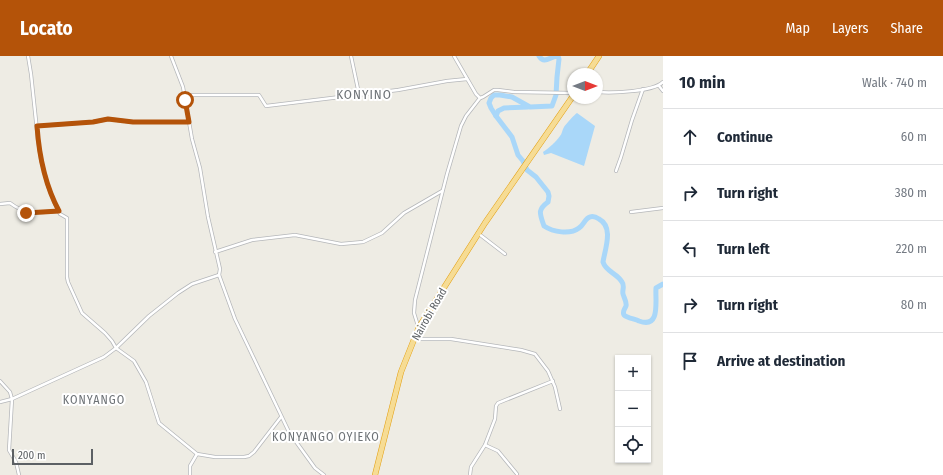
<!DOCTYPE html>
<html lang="en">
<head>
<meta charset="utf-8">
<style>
	:root { --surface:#fff; --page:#f2f2f3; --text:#1f2937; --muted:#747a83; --line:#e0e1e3; --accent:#b45309 }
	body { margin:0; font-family:"Fira Sans Condensed",sans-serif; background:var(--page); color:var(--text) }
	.controls { position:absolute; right:12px; bottom:12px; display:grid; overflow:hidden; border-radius:0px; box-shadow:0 1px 3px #0004 }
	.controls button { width:36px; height:36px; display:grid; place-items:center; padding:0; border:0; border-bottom:1px solid var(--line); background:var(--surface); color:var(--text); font:20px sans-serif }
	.compass { position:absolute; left:567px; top:12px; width:36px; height:36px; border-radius:50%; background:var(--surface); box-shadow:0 1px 3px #0004; rotate:90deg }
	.scale { position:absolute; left:12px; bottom:10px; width:81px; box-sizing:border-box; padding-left:4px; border:2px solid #5c6064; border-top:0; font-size:11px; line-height:14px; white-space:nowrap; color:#5c6064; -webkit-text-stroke:3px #fff; paint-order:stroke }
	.stop { position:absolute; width:12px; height:12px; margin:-9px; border:3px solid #b45309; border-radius:50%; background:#fff }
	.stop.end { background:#b45309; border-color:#fff; box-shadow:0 1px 4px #0008 }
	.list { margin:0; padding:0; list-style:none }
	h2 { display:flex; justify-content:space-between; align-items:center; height:52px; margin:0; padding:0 16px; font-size:17px }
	h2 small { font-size:13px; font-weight:400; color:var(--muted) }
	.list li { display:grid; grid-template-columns:26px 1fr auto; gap:12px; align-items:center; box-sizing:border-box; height:56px; padding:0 16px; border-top:1px solid var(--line) }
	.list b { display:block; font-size:15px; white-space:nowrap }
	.list em { font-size:13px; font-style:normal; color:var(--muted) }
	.icon { flex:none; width:22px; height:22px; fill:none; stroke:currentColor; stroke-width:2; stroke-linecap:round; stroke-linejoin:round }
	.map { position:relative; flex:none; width:663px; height:419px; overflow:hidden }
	header { display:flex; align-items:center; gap:24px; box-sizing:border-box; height:56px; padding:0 20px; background:var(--accent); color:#fff }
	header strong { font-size:19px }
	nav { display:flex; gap:22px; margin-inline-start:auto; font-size:14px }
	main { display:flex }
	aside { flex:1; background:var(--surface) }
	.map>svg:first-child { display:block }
	.water { fill:#a9d7f9 }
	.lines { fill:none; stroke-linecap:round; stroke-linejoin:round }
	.river { stroke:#a9d7f9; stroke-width:5 }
	.street-casing { stroke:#b5b7ba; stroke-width:4 }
	.highway-casing { stroke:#e39f10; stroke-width:6 }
	.street { stroke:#fff; stroke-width:2.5 }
	.highway { stroke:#f6dc94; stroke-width:5 }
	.route { stroke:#b45309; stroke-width:5 }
	.labels { text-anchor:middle; stroke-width:4; stroke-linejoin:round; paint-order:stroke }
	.street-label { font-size:11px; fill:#5c6064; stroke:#fff }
	.neighbourhood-label { font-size:12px; letter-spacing:1px; fill:#6d7276; stroke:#fff }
	.quarter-label { font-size:13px; letter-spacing:1px; fill:#6d7276; stroke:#fff }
</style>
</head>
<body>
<header>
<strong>Locato</strong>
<nav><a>Map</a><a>Layers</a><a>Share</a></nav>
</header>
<main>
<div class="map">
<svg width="663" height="419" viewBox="0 0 663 419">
	<rect width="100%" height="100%" fill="#eeece4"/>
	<path class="water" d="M 577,57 L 595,70 L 584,110 L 551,97 L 544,99 L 543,96 C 550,91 555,87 560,80 C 562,78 562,74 564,71 C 566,68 575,58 577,57 Z"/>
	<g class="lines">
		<g class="river">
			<path d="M 539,0 C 545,9 550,0 558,0 L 559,3 L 557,21 L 556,39 L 552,50 L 530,51 L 512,41 L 500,39 L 494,39 L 491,42 L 489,47 L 491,52 L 496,60 L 512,81 L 518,99 L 523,105 L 527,114 L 536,121 L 548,136 L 549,140 L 548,146 C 537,154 540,158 544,170 C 553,176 570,179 579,172 C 584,169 585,162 590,161 C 593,160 596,161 599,163 C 614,171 605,193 603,206 C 606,216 617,217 622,226 C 625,230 622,234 623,238 C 624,242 627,246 626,250 C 625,253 622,255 624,259 C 627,262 635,263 639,265 C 661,273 655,245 656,232 L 663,228"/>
			<polyline points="496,60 498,55 504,52 528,51"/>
		</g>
		<g class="street-casing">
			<g id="street">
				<polyline points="28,0 31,18 38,84 41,104 48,130 55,148 60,158 67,162 67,221 68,226 82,257 105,277 112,285 116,292 134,305 146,326 159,367 197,398 215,401 244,401 249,400 254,396 281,361"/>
				<polyline points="171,0 183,31 192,83 200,112 208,161 220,213 219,219"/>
				<polyline points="351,0 359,38"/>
				<polyline points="454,0 476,38 480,42 483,41 494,34 498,34 514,36 573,37"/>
				<polyline points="659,30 663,35"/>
				<path d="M 597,36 C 612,37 653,36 663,26"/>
				<polyline points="184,39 259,39 266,50 398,34 447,25 467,23"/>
				<polyline points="37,70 93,66 108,63 133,66 189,66"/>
				<polyline points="616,115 621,101 632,64 643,33"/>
				<path d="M 0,148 L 10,147 C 27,160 38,156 59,155"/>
				<polyline points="631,156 663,152"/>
				<polyline points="479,178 505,198"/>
				<polyline points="215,196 252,184 295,179 341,188 363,186 382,177 404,157 442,135"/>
				<polyline points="418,270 414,257 415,244 447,118 461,70 466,60 480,42"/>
				<polyline points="414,283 451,283 521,294 535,298 548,315 555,331 560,353"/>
				<polyline points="0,325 10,336 12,343 9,394 16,406 19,419"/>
				<polyline points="0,346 12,343 104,301 116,292 149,260 178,237 192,228 219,219 235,263 289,376 315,412 324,419"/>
				<polyline points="485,389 498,395 517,418"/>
				<polyline points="190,419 190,410 197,398"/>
				<polyline points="470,419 471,411 485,389 495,363 496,350 498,347 553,325"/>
			</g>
		</g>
		<g class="highway-casing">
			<g id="highway">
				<polyline points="587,18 599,0"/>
				<polyline points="375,419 401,316 419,271 485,167 573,40"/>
			</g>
		</g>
		<use href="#street" class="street"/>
		<use href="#highway" class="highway"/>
	</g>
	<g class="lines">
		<path class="route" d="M 26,157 L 59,155 C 45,129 39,99 37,70 L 93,66 L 108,63 L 133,66 L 189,66 L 185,44"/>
	</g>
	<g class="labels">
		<g class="street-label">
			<text transform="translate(429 258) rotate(-60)" y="4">Nairobi Road</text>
		</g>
		<g class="neighbourhood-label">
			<text x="94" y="348">KONYANGO</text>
			<text x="326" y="385">KONYANGO OYIEKO</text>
		</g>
		<g class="quarter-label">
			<text x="364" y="43">KONYINO</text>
		</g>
	</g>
</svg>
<div class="controls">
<button>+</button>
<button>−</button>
<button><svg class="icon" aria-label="locate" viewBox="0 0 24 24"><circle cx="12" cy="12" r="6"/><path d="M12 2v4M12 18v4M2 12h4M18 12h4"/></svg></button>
</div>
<svg class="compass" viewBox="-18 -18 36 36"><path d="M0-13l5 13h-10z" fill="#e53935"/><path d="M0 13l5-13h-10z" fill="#747a83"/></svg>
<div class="scale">200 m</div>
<div class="stop" style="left:185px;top:44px"></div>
<div class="stop end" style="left:26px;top:157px"></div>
</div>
<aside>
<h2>10 min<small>Walk · 740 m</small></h2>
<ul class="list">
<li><svg class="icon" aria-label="ahead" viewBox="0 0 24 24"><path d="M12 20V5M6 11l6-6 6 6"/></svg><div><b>Continue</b></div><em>60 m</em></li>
<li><svg class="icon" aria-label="right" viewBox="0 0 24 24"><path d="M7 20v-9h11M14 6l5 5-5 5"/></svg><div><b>Turn right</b></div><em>380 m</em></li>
<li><svg class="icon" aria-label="left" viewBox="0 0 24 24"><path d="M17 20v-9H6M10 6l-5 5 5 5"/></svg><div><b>Turn left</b></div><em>220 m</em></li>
<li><svg class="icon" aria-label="right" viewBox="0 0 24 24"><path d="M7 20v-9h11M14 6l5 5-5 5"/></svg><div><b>Turn right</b></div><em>80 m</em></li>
<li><svg class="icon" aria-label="arrive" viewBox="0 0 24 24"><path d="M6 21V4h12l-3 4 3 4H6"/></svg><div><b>Arrive at destination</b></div></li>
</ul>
</aside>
</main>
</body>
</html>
